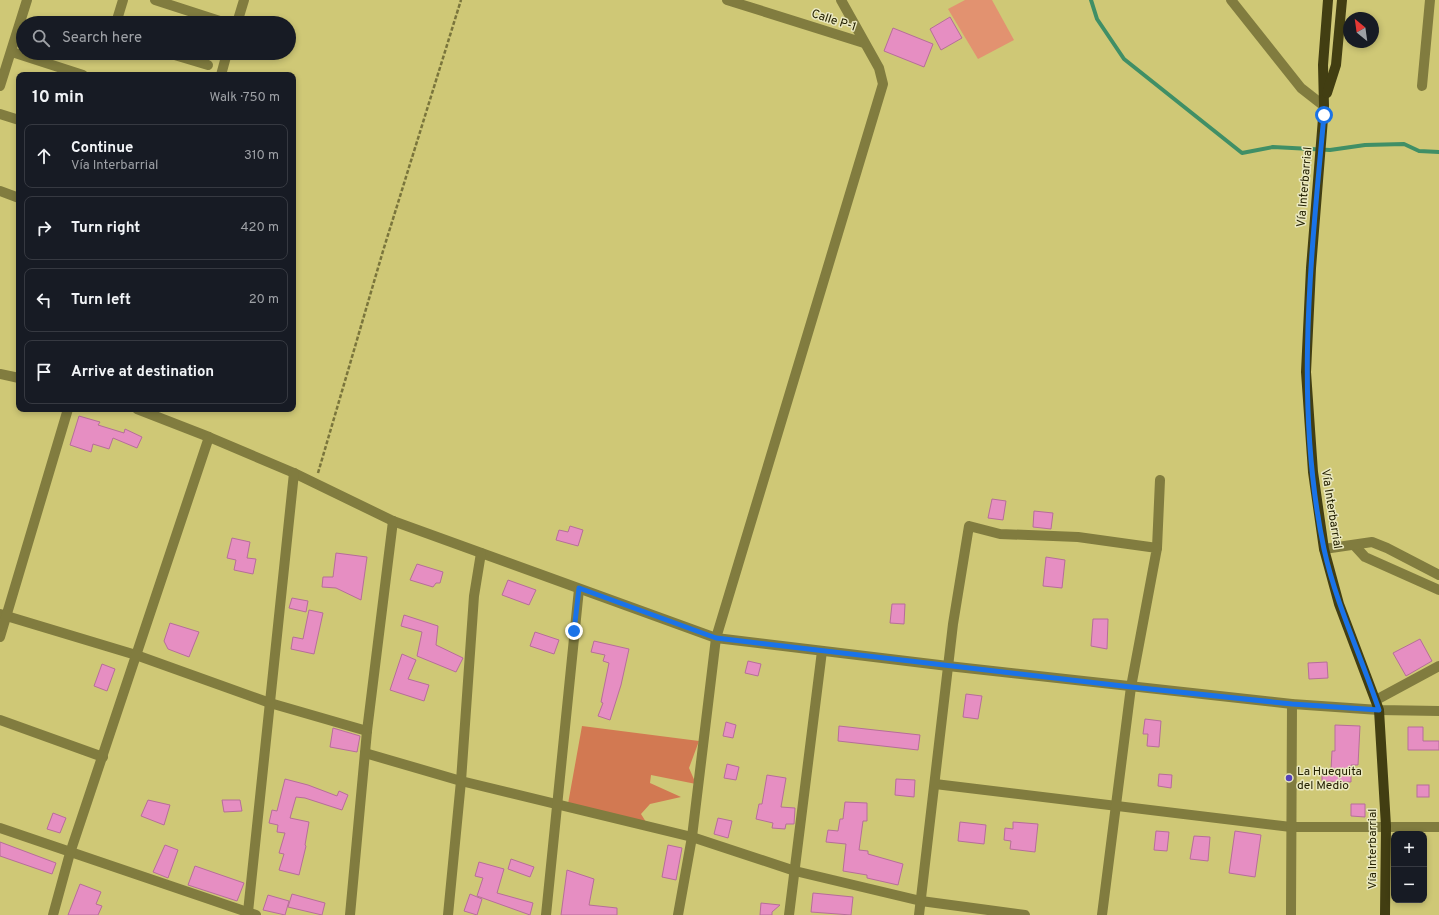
<!DOCTYPE html>
<html lang="en">
<head>
<meta charset="utf-8">
<style>
	:root { --surface:#171b24; --page:#20242c; --text:#f1f3f6; --muted:#9ea1a6; --line:#363941 }
	body { margin:0; font-family:Overpass,sans-serif; background:var(--page); color:var(--text) }
	.controls { position:absolute; right:12px; bottom:12px; display:grid; overflow:hidden; border-radius:8px; box-shadow:0 2px 6px #0003 }
	.controls button { width:36px; height:36px; display:grid; place-items:center; padding:0; border:0; border-bottom:1px solid var(--line); background:var(--surface); color:var(--text); font:20px sans-serif }
	.compass { position:absolute; left:1343px; top:12px; width:36px; height:36px; border-radius:50%; background:var(--surface); box-shadow:0 2px 6px #0003; rotate:331deg }
	.stop { position:absolute; width:12px; height:12px; margin:-9px; border:3px solid #1a73e8; border-radius:50%; background:#fff }
	.stop.end { background:#1a73e8; border-color:#fff; box-shadow:0 1px 4px #0008 }
	.list { margin:0; padding:0; list-style:none }
	h2 { display:flex; justify-content:space-between; align-items:center; height:52px; margin:0; padding:0 16px; font-size:17px }
	h2 small { font-size:13px; font-weight:400; color:var(--muted) }
	.list li { display:grid; grid-template-columns:26px 1fr auto; gap:12px; align-items:center; box-sizing:border-box; height:64px; margin:0 8px 8px; padding:0 8px; border:1px solid var(--line); border-radius:8px }
	.list b { display:block; font-size:15px; white-space:nowrap }
	.list p { margin:0; font-size:13px; white-space:nowrap; color:var(--muted) }
	.list em { font-size:13px; font-style:normal; color:var(--muted) }
	.icon { flex:none; width:22px; height:22px; fill:none; stroke:currentColor; stroke-width:2; stroke-linecap:round; stroke-linejoin:round }
	.map { position:relative; flex:none; width:1439px; height:915px; overflow:hidden }
	.search { position:absolute; background:var(--surface); box-shadow:0 2px 6px #0003; left:16px; top:16px; width:280px; height:44px; display:flex; align-items:center; gap:10px; box-sizing:border-box; padding:0 14px; border-radius:22px; color:var(--muted); font-size:15px }
	.panel { position:absolute; background:var(--surface); box-shadow:0 2px 6px #0003; left:16px; top:72px; width:280px; height:340px; border-radius:8px }
	.map>svg:first-child { display:block }
	.green { fill:#e29270 }
	.forest { fill:#d27952 }
	.lines { fill:none; stroke-linecap:round; stroke-linejoin:round }
	.stream { stroke:#408f66; stroke-width:4 }
	.building { fill:#e68ec2; stroke:#b66e99 }
	.path { stroke:#7a753c; stroke-width:2.5; stroke-dasharray:4 2; stroke-linecap:butt }
	.minor { stroke:#817c3f; stroke-width:10 }
	.major { stroke:#423e12; stroke-width:10 }
	.route { stroke:#1a73e8; stroke-width:5 }
	.poi-dot { fill:#5542ba; stroke:#eae8c0; stroke-width:1.5 }
	.labels { text-anchor:middle; stroke-width:3; stroke-linejoin:round; paint-order:stroke }
	.street-label { font-size:12px; fill:#232000; stroke:#eae8c0 }
	.poi-label { font-size:12px; fill:#232000; stroke:#eae8c0; text-anchor:start }
</style>
</head>
<body>
<div class="map">
<svg width="1439" height="915" viewBox="0 0 1439 915">
	<rect width="100%" height="100%" fill="#cfc876"/>
	<polygon class="green" points="965,0 992,0 1014,40 978,59 948,9"/>
	<polygon class="forest" points="582,726 699,741 689,768 696,784 651,775 650,783 681,797 650,804 641,814 646,822 568,804"/>
	<g class="lines">
		<polyline class="stream" points="1091,0 1097,19 1124,59 1242,153 1273,147 1330,150 1365,145 1404,144 1419,151 1439,152"/>
	</g>
	<g class="building">
		<polygon points="950,17 962,38 941,50 930,29"/>
		<polygon points="893,28 933,44 924,67 884,51"/>
		<polygon points="79,416 100,422 98,425 124,433 125,429 142,437 137,448 113,438 109,449 93,444 91,452 70,445"/>
		<polygon points="992,499 1006,501 1003,520 988,518"/>
		<polygon points="1034,511 1053,513 1051,529 1033,527"/>
		<polygon points="570,526 583,530 578,546 556,540 559,530 568,532"/>
		<polygon points="232,538 250,542 247,558 256,559 253,574 234,570 236,560 227,558"/>
		<polygon points="336,553 367,557 361,600 336,588 322,587 323,577 333,577"/>
		<polygon points="1046,557 1065,560 1062,588 1043,586"/>
		<polygon points="417,564 443,572 440,583 436,583 433,587 410,580"/>
		<polygon points="508,580 536,590 529,605 502,595"/>
		<polygon points="292,598 308,601 306,612 289,608"/>
		<polygon points="892,604 905,604 904,624 890,623"/>
		<polygon points="309,610 323,613 314,654 291,649 293,637 303,639"/>
		<polygon points="404,615 438,626 436,645 463,658 456,672 417,656 422,632 401,626"/>
		<polygon points="1093,619 1108,619 1107,649 1091,646"/>
		<polygon points="170,623 199,632 189,657 168,649 164,641"/>
		<polygon points="535,632 559,640 554,654 530,646"/>
		<polygon points="1420,639 1432,661 1406,676 1393,653"/>
		<polygon points="594,641 629,649 621,685 610,720 598,716 603,703 601,702 609,663 603,661 605,655 591,652"/>
		<polygon points="402,654 416,660 408,679 429,685 424,701 390,690"/>
		<polygon points="748,661 761,664 758,676 745,673"/>
		<polygon points="1327,662 1328,678 1309,679 1308,663"/>
		<polygon points="102,664 115,669 107,691 94,686"/>
		<polygon points="966,694 982,696 978,719 963,717"/>
		<polygon points="1145,719 1161,721 1159,747 1147,746 1148,734 1143,734"/>
		<polygon points="726,722 736,725 733,738 723,736"/>
		<polygon points="1335,725 1360,726 1358,765 1351,765 1351,782 1322,781 1322,770 1331,770 1332,751 1335,751"/>
		<polygon points="839,726 920,735 918,750 838,741"/>
		<polygon points="1408,727 1423,727 1423,741 1439,741 1439,750 1408,750"/>
		<polygon points="333,728 360,736 357,752 330,747"/>
		<polygon points="727,764 739,767 736,780 724,778"/>
		<polygon points="1159,774 1172,775 1171,788 1158,786"/>
		<polygon points="767,775 786,778 781,807 795,808 794,824 786,824 785,829 772,828 773,823 756,819 759,804 762,804"/>
		<polygon points="285,779 308,785 337,796 339,791 348,795 342,810 305,798 296,797 290,818 309,822 305,845 306,846 299,875 279,870 284,854 279,853 285,833 277,832 278,825 269,823 272,810 277,811"/>
		<polygon points="896,779 915,780 914,797 895,795"/>
		<rect x="1417" y="785" width="12" height="12"/>
		<polygon points="148,800 170,805 164,825 141,816"/>
		<polygon points="222,800 240,800 242,811 224,812"/>
		<polygon points="845,802 867,803 867,821 863,821 859,850 868,851 868,854 903,864 898,885 867,878 867,875 843,871 846,844 826,842 828,830 838,831 840,819 843,819"/>
		<polygon points="1351,804 1365,804 1365,817 1351,816"/>
		<polygon points="53,813 66,818 60,833 47,829"/>
		<polygon points="718,818 732,821 728,838 714,834"/>
		<polygon points="960,822 986,825 984,844 958,841"/>
		<polygon points="1013,822 1038,824 1035,852 1010,849 1011,841 1004,840 1005,828 1013,829"/>
		<polygon points="1156,831 1169,832 1167,851 1154,850"/>
		<polygon points="1235,831 1261,835 1255,877 1229,873"/>
		<polygon points="1194,836 1210,837 1208,861 1190,859"/>
		<polygon points="0,842 56,863 52,874 0,856"/>
		<polygon points="165,845 178,850 168,878 153,872"/>
		<polygon points="668,845 682,848 676,880 662,877"/>
		<polygon points="511,859 534,867 530,877 508,869"/>
		<polygon points="479,862 504,869 497,893 533,903 530,915 477,896 483,878 475,876"/>
		<polygon points="195,866 244,883 237,901 188,885"/>
		<polygon points="567,870 594,879 589,905 617,908 617,915 561,915"/>
		<polygon points="80,884 101,892 96,904 102,906 98,915 68,915"/>
		<polygon points="813,893 853,897 851,915 811,912"/>
		<polygon points="292,894 325,903 322,915 288,907"/>
		<polygon points="470,894 482,899 477,915 464,911"/>
		<polygon points="268,895 289,901 285,915 263,910"/>
		<polygon points="761,903 780,905 772,912 772,915 760,915"/>
	</g>
	<g class="lines">
		<polyline class="path" points="318,473 383,251 461,0"/>
		<g class="minor">
			<polyline points="155,0 226,23"/>
			<polyline points="727,0 864,43"/>
			<polyline points="1231,0 1301,88 1324,106"/>
			<polyline points="116,23 123,0"/>
			<polyline points="237,23 244,0"/>
			<polyline points="12,52 83,75"/>
			<polyline points="168,53 208,65"/>
			<polyline points="221,75 227,53"/>
			<polyline points="0,86 27,0"/>
			<polyline points="1422,86 1430,0"/>
			<polyline points="0,114 19,120"/>
			<polyline points="0,191 19,198"/>
			<polyline points="0,374 19,378"/>
			<polyline points="137,409 209,437 294,473 393,521 716,638 948,666 1292,704 1379,710 1439,711"/>
			<polyline points="1354,545 1365,557 1439,590"/>
			<polyline points="1157,548 1160,480"/>
			<polyline points="1324,549 1372,542 1387,548 1439,575"/>
			<polyline points="0,614 136,655 270,703 367,731"/>
			<polyline points="0,637 68,409"/>
			<polyline points="1376,700 1439,666"/>
			<polyline points="0,720 103,757"/>
			<polyline points="365,753 461,781 692,837 795,871 921,901 1025,915"/>
			<polyline points="935,784 1291,827 1439,827"/>
			<polyline points="0,828 256,915"/>
			<polyline points="248,912 294,473"/>
			<polyline points="53,915 70,853 209,437"/>
			<polyline points="350,915 367,731 393,521"/>
			<polyline points="448,915 461,781 474,596 481,553"/>
			<polyline points="546,915 579,589"/>
			<polyline points="678,915 692,837 716,638 883,84 879,68 841,0"/>
			<polyline points="789,915 822,651"/>
			<polyline points="919,915 953,624 969,526 1000,534 1078,537 1157,548 1131,687 1102,915"/>
			<polyline points="1291,915 1292,704"/>
		</g>
		<g class="major">
			<polyline points="1328,0 1323,65 1324,106 1311,268 1306,372 1313,472 1324,549 1339,604 1379,710 1386,826 1385,915"/>
			<polyline points="1327,93 1336,65 1342,0"/>
		</g>
	</g>
	<g class="lines">
		<path class="route" d="M 574,631 L 579,588 L 716,638 L 1131,687 L 1292,704 L 1379,710 C 1361,656 1336,604 1324,549 C 1294,406 1311,258 1324,115"/>
	</g>
	<circle class="poi-dot" cx="1289" cy="778" r="4"/>
	<g class="labels">
		<g class="street-label">
			<text transform="translate(834 20) rotate(18)" y="4">Calle P-1</text>
			<text transform="translate(1304 187) rotate(-85)" y="4">Vía Interbarrial</text>
			<text transform="translate(1332 509) rotate(81)" y="4">Vía Interbarrial</text>
			<text transform="translate(1372 849) rotate(-90)" y="4">Vía Interbarrial</text>
		</g>
		<g class="poi-label">
			<text x="1297" y="775">La Huequita<tspan x="1297" dy="14">del Medio</tspan></text>
		</g>
	</g>
</svg>
<div class="controls">
<button>+</button>
<button>−</button>
</div>
<svg class="compass" viewBox="-18 -18 36 36"><path d="M0-13l5 13h-10z" fill="#e53935"/><path d="M0 13l5-13h-10z" fill="#9ea1a6"/></svg>
<div class="stop" style="left:1324px;top:115px"></div>
<div class="stop end" style="left:574px;top:631px"></div>
<div class="search"><svg class="icon" aria-label="search" viewBox="0 0 24 24"><circle cx="10" cy="10" r="6"/><path d="M15 15l6 6"/></svg>Search here</div>
<section class="panel">
<h2>10 min<small>Walk · 750 m</small></h2>
<ul class="list">
<li><svg class="icon" aria-label="ahead" viewBox="0 0 24 24"><path d="M12 20V5M6 11l6-6 6 6"/></svg><div><b>Continue</b><p>Vía Interbarrial</p></div><em>310 m</em></li>
<li><svg class="icon" aria-label="right" viewBox="0 0 24 24"><path d="M7 20v-9h11M14 6l5 5-5 5"/></svg><div><b>Turn right</b></div><em>420 m</em></li>
<li><svg class="icon" aria-label="left" viewBox="0 0 24 24"><path d="M17 20v-9H6M10 6l-5 5 5 5"/></svg><div><b>Turn left</b></div><em>20 m</em></li>
<li><svg class="icon" aria-label="arrive" viewBox="0 0 24 24"><path d="M6 21V4h12l-3 4 3 4H6"/></svg><div><b>Arrive at destination</b></div></li>
</ul>
</section>
</div>
</body>
</html>
